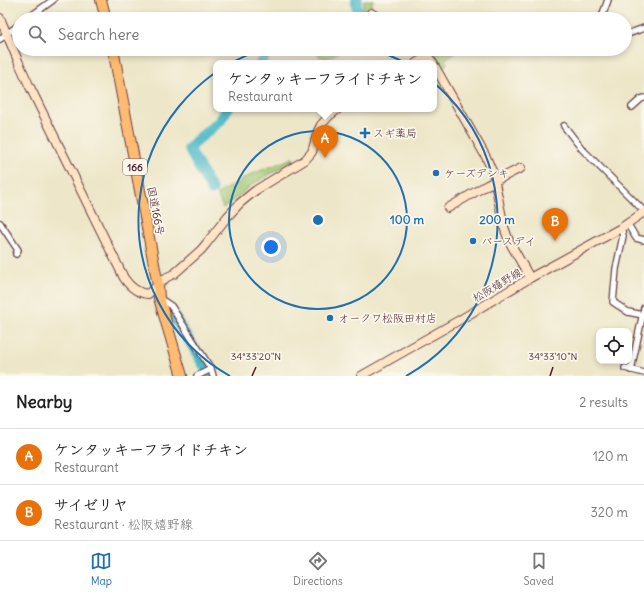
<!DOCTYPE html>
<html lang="en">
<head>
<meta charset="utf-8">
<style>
	:root { --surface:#fff; --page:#f2f2f2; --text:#222; --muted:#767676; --line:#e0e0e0; --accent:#1f6fb2 }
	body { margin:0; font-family:Delius,"Klee One",sans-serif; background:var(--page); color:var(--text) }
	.controls { position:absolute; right:12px; bottom:12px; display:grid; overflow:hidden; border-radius:8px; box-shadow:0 2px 6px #0003 }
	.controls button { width:36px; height:36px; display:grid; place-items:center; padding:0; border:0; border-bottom:1px solid var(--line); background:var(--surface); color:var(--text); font:20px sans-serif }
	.you { position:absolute; left:271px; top:247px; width:14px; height:14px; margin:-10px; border:3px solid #fff; border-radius:50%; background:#1a73e8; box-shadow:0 0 0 6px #1a73e833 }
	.badge { display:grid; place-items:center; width:26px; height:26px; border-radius:50%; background:var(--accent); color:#fff; font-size:13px; font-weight:700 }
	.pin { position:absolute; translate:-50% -33px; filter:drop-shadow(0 1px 2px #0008) }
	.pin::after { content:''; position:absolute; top:21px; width:14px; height:12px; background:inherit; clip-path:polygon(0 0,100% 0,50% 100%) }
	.popup { position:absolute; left:213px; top:60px; width:224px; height:52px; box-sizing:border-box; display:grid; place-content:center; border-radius:8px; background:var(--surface); filter:drop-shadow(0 1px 3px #0005); font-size:13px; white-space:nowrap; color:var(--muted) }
	.popup b { font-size:15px; color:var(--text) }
	.popup::after { content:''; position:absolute; left:50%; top:100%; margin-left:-8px; border:8px solid transparent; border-top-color:var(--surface) }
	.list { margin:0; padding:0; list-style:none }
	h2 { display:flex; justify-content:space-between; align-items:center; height:52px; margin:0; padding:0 16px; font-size:17px }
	h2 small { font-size:13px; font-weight:400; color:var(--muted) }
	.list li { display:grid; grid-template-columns:26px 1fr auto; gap:12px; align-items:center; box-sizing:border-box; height:56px; padding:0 16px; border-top:1px solid var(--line) }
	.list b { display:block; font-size:15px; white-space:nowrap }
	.list p { margin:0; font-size:13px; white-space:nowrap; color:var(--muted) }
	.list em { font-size:13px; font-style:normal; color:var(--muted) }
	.icon { flex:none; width:22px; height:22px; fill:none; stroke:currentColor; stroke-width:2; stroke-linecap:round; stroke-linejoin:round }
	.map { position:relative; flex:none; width:644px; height:376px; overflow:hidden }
	.search { position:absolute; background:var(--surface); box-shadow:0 2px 6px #0003; left:12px; right:12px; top:12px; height:44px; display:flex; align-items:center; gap:10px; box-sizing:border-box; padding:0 14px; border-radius:22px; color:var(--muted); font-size:15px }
	.sheet { height:164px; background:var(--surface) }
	nav { display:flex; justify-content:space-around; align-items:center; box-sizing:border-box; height:56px; border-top:1px solid var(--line); background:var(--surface); font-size:11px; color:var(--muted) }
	nav a { display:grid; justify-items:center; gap:2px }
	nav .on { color:var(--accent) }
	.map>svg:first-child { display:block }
	.green { fill:#a2c974; stroke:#767450 }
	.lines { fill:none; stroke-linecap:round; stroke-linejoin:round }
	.river { stroke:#4ab7c6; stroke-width:11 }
	.street-casing { stroke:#623d43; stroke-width:8 }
	.secondary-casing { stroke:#623d43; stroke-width:10 }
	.highway-casing { stroke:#623d43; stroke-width:12 }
	.street { stroke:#fff; stroke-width:5.5 }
	.secondary { stroke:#ffe4c6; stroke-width:8 }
	.highway { stroke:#febb71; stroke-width:10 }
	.ticks { fill:none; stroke:#4a1f2b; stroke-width:1.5 }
	.ring { fill:none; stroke:#1f6fb2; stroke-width:2 }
	.poi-dot { fill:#1f6fb2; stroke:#fbf7ec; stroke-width:1.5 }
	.labels { text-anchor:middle; stroke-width:3.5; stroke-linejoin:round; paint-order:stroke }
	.shield { fill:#fbf7ec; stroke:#7f6065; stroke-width:1 }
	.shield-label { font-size:10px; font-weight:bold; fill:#4a1f2b }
	.poi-label { font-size:11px; fill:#4a1f2b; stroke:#fbf7ec; text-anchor:start }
	.street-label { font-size:11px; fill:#4a1f2b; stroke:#fbf7ec }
	.ticks-label { font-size:10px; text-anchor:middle; fill:#4a1f2b; stroke:#fbf7ec; stroke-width:3.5; stroke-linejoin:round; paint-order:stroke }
	.centre { fill:#1f6fb2; stroke:#fbf7ec; stroke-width:2 }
	.ring-label { font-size:12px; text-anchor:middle; font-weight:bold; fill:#1f6fb2; stroke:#fbf7ec; stroke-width:3.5; stroke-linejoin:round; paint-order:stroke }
</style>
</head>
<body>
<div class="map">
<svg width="644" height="376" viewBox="0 0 644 376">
	<rect width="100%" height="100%" fill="#fbf7ec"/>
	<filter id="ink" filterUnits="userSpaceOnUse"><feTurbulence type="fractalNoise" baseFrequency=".025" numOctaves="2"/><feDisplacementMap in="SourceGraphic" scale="8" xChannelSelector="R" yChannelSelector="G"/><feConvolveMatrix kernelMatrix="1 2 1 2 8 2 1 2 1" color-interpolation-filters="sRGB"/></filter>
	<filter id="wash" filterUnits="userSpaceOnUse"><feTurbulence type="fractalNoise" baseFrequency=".012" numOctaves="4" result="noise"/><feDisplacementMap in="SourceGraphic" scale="16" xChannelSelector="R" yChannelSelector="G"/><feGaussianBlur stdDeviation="0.9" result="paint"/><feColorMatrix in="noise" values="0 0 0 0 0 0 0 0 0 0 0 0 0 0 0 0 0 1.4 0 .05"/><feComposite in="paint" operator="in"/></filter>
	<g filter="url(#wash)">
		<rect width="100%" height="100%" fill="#ede6c8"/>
		<g class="green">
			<polygon points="364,0 374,0 372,2 372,5 366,17 369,19 363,19"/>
			<polygon points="317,49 344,49 327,59 319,56"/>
			<polygon points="430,49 447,49 455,53 445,59 447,64 443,67 437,58"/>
			<polygon points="293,158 295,160 253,184 229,204 223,208 217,194 252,174"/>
		</g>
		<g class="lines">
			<g class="river">
				<polyline points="357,0 356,2 359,19"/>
				<polyline points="261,63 268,49"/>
				<polyline points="212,190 189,149 197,140 220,121 227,109"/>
				<polyline points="174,317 197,353 210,376"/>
			</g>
		</g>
	</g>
	<g filter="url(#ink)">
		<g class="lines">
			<g class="street-casing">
				<g id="street">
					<polyline points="27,19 53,0"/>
					<polyline points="601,19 608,0"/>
					<polyline points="625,35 644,28"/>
					<polyline points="0,39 19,25"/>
					<polyline points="632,107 641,99 644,98"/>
					<polyline points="564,126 582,149 644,211"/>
					<polyline points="0,223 18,250 16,254"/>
					<polyline points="627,223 636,238 644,240"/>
					<polyline points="621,228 623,236 616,269 613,302 628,312 643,315"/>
					<polyline points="159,298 171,306 211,369 213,376"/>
					<polyline points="625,368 644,373"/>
					<polyline points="631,370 644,308"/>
					<polyline points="197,376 211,369"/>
				</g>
			</g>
			<g class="secondary-casing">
				<g id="secondary">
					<polyline points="371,13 381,19"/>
					<path d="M 0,18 L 19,63 L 29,85 L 124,278 C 130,287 137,293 148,294 L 158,285 L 167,277 L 174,274 L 201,250 L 206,244 L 227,217 L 240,203 L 256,190 L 305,160 L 312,152 L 318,131 L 321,125 L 329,116 L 338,109"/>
					<polyline points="422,49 433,63"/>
					<polyline points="416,63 428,56"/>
					<polyline points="434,65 486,157 493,173 504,227 509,241 530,278"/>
					<polyline points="448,208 487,185 521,168"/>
					<polyline points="361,376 463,318 530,278 621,228 644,212"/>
				</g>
			</g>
			<g class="highway-casing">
				<g id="highway">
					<polyline points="101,0 106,19"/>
					<polyline points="113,49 158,285 159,298 182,376"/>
				</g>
			</g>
			<use href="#street" class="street"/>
			<use href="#secondary" class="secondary"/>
			<use href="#highway" class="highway"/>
		</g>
	</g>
	<path class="ticks" d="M 252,376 L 256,367M 550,376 L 553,367"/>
	<g class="ring">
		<circle cx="318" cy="220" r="89"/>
		<path d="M230 376A179 179 0 0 1 264 49M372 49A179 179 0 0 1 406 376"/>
	</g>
	<g class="poi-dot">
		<path d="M363 127h4v4h4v4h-4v4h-4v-4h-4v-4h4z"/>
		<circle cx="436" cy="173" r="4"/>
		<circle cx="473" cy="241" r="4"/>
		<circle cx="330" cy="318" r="4"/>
	</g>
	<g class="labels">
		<rect class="shield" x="123" y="159" width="24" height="16" rx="3"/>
		<g class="shield-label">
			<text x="135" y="171">166</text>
		</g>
		<g class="poi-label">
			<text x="373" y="137">スギ薬局</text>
			<text x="444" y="177">ケーズデンキ</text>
			<text x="481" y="245">バースデイ</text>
			<text x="338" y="322">オークワ松阪田村店</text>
		</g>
		<g class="street-label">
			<text transform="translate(156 211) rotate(79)" y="4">国道166号</text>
			<text transform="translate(497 285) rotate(-31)" y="4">松阪嬉野線</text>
		</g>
	</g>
	<g class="ticks-label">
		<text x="256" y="360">34°33'20"N</text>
		<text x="553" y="360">34°33'10"N</text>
	</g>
	<circle cx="318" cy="220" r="6" class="centre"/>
	<g class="ring-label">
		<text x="407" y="224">100 m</text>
		<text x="497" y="224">200 m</text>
	</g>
</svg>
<div class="controls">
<button><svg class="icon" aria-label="locate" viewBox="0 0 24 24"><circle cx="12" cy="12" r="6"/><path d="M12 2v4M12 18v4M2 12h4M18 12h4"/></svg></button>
</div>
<div class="you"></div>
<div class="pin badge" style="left:325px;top:158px;background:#e8710a">A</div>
<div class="popup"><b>ケンタッキーフライドチキン</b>Restaurant</div>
<div class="pin badge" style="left:555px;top:241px;background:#e8710a">B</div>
<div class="search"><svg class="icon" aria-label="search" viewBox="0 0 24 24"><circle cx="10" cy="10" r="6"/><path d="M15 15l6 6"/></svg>Search here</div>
</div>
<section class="sheet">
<h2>Nearby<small>2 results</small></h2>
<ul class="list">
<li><span class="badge" style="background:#e8710a">A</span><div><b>ケンタッキーフライドチキン</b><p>Restaurant</p></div><em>120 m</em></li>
<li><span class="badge" style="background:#e8710a">B</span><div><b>サイゼリヤ</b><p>Restaurant · 松阪嬉野線</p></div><em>320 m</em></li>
</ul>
</section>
<nav>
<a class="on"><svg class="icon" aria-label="map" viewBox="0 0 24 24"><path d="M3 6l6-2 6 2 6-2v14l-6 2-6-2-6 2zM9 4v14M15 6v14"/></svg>Map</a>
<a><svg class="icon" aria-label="directions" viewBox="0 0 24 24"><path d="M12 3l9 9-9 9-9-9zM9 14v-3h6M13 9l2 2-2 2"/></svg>Directions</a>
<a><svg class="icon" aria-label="saved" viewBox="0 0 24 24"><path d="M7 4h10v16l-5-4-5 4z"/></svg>Saved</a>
</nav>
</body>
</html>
